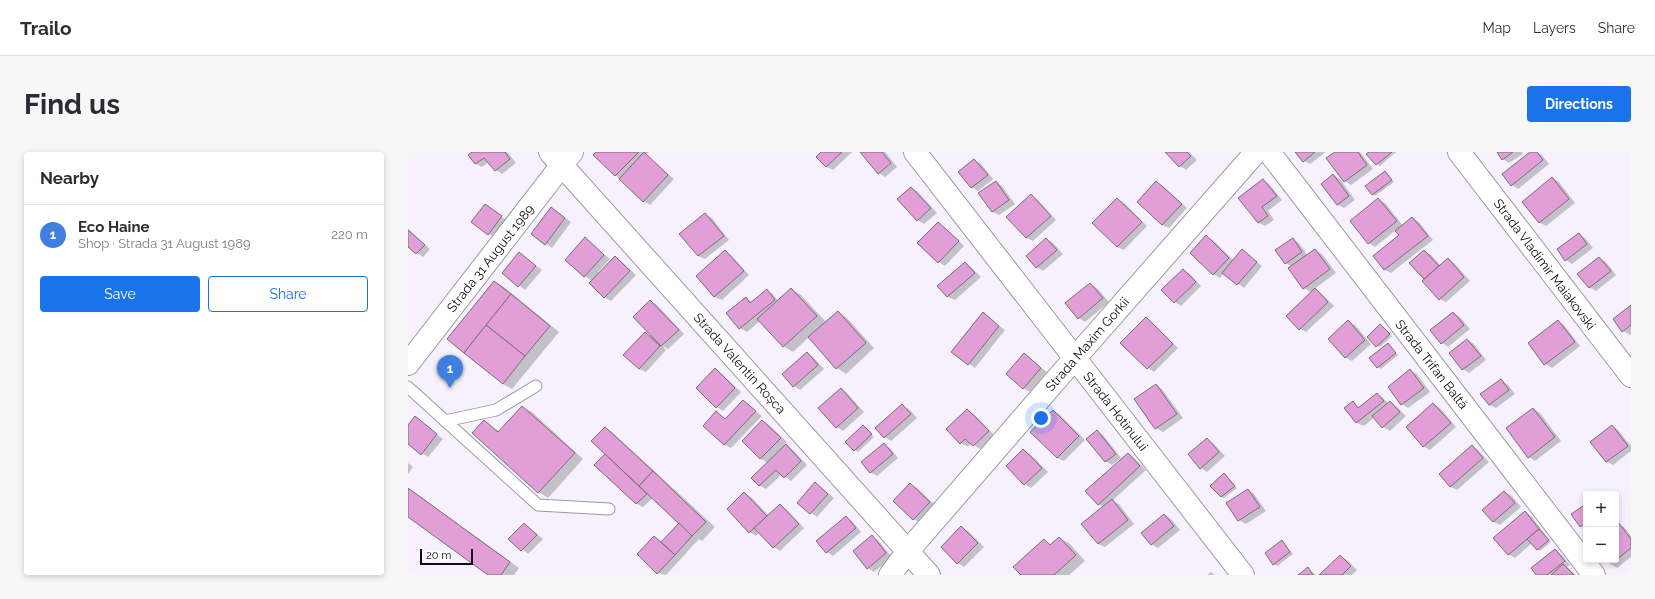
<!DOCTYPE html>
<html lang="en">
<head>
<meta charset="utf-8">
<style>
	:root { --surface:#fff; --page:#f7f7f7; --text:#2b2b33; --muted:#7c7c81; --line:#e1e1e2; --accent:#1a73e8 }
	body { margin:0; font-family:Raleway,sans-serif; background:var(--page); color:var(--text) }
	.controls { position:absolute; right:12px; bottom:12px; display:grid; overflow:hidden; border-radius:4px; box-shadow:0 2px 6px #0003 }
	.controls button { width:36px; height:36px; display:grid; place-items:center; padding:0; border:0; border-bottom:1px solid var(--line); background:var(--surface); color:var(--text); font:20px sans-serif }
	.scale { position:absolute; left:12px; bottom:10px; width:53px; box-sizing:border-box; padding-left:4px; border:2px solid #0d0b0f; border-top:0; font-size:11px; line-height:14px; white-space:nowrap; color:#0d0b0f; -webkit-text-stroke:3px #fff; paint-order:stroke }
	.you { position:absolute; left:633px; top:266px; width:14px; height:14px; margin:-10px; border:3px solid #fff; border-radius:50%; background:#1a73e8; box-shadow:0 0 0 6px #1a73e833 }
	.badge { display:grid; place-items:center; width:26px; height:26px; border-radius:50%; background:var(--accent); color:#fff; font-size:13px; font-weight:700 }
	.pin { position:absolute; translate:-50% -33px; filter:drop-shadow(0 1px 2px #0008) }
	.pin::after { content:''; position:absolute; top:21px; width:14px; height:12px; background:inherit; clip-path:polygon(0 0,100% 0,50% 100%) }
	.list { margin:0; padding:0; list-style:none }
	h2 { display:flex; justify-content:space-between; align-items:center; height:52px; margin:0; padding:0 16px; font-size:17px }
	h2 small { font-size:13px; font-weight:400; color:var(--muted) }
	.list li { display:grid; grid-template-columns:26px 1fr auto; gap:12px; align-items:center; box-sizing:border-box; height:60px; padding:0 16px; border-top:1px solid var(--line) }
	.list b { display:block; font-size:15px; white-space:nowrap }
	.list p { margin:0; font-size:13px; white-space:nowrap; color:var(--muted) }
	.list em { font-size:13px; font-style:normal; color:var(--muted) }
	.actions { display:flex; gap:8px; padding:12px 16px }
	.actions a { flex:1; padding:9px 0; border:1px solid var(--accent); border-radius:4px; text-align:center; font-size:14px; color:var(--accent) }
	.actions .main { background:var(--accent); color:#fff }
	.map { position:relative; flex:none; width:1223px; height:423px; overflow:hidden; border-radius:4px }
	header { display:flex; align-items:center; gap:24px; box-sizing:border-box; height:56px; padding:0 20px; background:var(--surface); border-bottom:1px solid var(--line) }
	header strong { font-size:19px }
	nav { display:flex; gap:22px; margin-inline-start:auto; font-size:14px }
	.intro { display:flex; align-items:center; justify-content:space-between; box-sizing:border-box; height:96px; padding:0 24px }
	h1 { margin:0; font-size:28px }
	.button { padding:10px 18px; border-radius:4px; background:var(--accent); color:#fff; font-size:14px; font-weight:700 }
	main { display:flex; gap:24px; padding:0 24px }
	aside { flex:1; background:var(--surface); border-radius:4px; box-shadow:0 2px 6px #0003 }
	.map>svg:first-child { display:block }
	.shadow { fill:#0003 }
	.building { fill:#e29ed7; stroke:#786e76 }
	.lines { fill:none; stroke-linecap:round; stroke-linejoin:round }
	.service-casing { stroke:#9c98a3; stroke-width:13 }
	.minor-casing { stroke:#9c98a3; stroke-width:24 }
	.tertiary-casing { stroke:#9c98a3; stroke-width:24 }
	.secondary-casing { stroke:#9c98a3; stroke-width:24 }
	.service { stroke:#fff; stroke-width:11 }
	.minor { stroke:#fff; stroke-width:22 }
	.tertiary { stroke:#fff; stroke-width:22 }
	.secondary { stroke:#fff; stroke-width:22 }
	.labels { text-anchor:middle; stroke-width:4; stroke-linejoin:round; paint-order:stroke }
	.street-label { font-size:13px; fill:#0d0b0f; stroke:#fff }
</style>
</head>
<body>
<header>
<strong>Trailo</strong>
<nav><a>Map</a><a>Layers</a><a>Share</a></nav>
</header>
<div class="intro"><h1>Find us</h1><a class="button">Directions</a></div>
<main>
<aside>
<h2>Nearby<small></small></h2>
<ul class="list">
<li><span class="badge" style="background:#3f7fe0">1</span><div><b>Eco Haine</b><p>Shop · Strada 31 August 1989</p></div><em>220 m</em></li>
</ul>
<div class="actions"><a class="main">Save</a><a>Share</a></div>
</aside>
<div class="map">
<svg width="1223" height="423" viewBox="0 0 1223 423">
	<rect width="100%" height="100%" fill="#f6f1fd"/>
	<g class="shadow">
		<polygon points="66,0 99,0 108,11 94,22 88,18 81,10 74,15 68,12 61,4"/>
		<polygon points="189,0 241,0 238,3 266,27 242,53 235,49 186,3"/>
		<polygon points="414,0 444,0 425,18 419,15 409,5"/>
		<polygon points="454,0 477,0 489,15 477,25 471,21"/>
		<polygon points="759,0 781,0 789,8 778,18 772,14"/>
		<polygon points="889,0 918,0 902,12 896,9"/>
		<polygon points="929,0 952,0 965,17 943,33 937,29"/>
		<polygon points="963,0 988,0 972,14 960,3"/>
		<polygon points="1090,0 1114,0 1115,2 1101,11 1095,7"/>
		<polygon points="1124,0 1133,2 1141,12 1110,37 1104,33"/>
		<polygon points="566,8 573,12 585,27 570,39 564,35"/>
		<polygon points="977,20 986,30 967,44 964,42"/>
		<polygon points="925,23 932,27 947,48 936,56 930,53 914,32"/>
		<polygon points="1145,26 1151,30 1167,51 1138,74 1131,70"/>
		<polygon points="855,28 861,32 874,48 860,59 866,68 857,74 851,71 831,46"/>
		<polygon points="588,30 594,34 607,52 591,63 585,60"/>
		<polygon points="748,30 755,34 779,56 761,76 754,73 730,50"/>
		<polygon points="503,36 509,39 529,61 516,72 510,68"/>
		<polygon points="623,44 629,47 648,68 625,89 619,86 600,65"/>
		<polygon points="709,47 715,50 739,74 716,98 709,95"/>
		<polygon points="970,47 977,51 995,74 1005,66 1011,70 1025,88 983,121 977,118 966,104 992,84 988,78 967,95 961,91"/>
		<polygon points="83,57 99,69 87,86 64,70"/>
		<polygon points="149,60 163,70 144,96 124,82"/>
		<polygon points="297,62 304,66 321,88 297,107 290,104"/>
		<polygon points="530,71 536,75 556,94 537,114 531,110"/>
		<polygon points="0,77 22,97 15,105 0,94"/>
		<polygon points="1171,82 1177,86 1185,96 1164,112 1158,108"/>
		<polygon points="799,85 805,88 826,109 834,99 854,114 836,136 816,121 812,126 805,122"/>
		<polygon points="177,87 202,107 190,120 192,121 207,105 213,109 228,123 203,149 196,145 184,129 177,124 158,108"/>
		<polygon points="638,87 645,91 655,102 635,119 629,115 619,104"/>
		<polygon points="885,87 891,91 900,104 907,98 914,102 928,121 906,137 913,141 926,154 898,180 892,177 904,141 896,136 884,115 878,111"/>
		<polygon points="317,99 323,103 341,123 314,148 307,145 289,124"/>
		<polygon points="1016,99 1023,103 1033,114 1040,107 1046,111 1062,129 1038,150 1032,147 1003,111"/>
		<polygon points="111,101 134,118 117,138 95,121"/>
		<polygon points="1192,106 1198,110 1208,123 1188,139 1181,135"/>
		<polygon points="557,111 563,115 573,125 547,148 540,145 531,134"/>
		<polygon points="775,118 782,122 793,134 773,154 767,150"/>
		<polygon points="87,130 96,135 151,180 104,237 95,232"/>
		<polygon points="682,132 689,136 701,150 677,170 671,166"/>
		<polygon points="383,137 393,143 418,170 430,160 439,166 466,196 438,222 429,216 401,185 385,200 375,194 352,169 339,180 332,176 320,161 338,146 344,150 359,139 365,142 370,149"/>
		<polygon points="242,149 249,153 276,182 260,197 254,193 258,198 238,220 231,217 216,203 237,181 247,187"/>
		<polygon points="1223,154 1223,182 1222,183 1215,179"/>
		<polygon points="1045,161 1052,165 1062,177 1040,195 1034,191"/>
		<polygon points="575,162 597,178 567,216 544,200"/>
		<polygon points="738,166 744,170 770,196 746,220 740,216"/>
		<polygon points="1150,169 1156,173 1172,194 1144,216 1137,212"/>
		<polygon points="941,170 947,173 963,192 944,209 937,205"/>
		<polygon points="972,173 984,184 972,195 969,194"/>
		<polygon points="1060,188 1066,192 1078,208 1061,221 1055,217"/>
		<polygon points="980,192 990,203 973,217 970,215"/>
		<polygon points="399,201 405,205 416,217 392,238 386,234"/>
		<polygon points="617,203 639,220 622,240 615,236"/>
		<polygon points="307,218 313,221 333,240 315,259 309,255"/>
		<polygon points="1002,219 1009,222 1022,240 1000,256 994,252"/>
		<polygon points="1093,228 1099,232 1107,242 1088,256 1081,253 1074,242"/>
		<polygon points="748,233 754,237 775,266 755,280 748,276 727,247"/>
		<polygon points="433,238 439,241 456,260 435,279 429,275"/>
		<polygon points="969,242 975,246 980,251 982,250 988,254 998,264 982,279 975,275 967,265 956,274 949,271 937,256 945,251 952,256"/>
		<polygon points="335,249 354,264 323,296 317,293 296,274 308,260 318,267"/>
		<polygon points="1026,252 1032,256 1048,275 1022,298 1015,294"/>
		<polygon points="494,254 501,257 509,266 483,289 477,285"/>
		<polygon points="114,255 124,260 175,307 140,346 131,340 65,281 76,269 92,280"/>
		<polygon points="1125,257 1132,261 1153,289 1127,309 1121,305"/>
		<polygon points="559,258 566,262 586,283 572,297 563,291 560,295 553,291 540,277"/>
		<polygon points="645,259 651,262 677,288 656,309 649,306 624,280"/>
		<polygon points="7,266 35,287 20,305 0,291 0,274"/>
		<polygon points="355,269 361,273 379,290 376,293 384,297 399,313 383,329 374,322 358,337 352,334 344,326 360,311 353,307 335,289"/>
		<polygon points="1204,274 1210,278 1223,294 1223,299 1205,313 1199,310"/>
		<polygon points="197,276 204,280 307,375 294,389 291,387 258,423 250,421 246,385 254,390 275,375 245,346 235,355 229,352 188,313 198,302"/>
		<polygon points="458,276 466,285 450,300 447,298"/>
		<polygon points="689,279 695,283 713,306 704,313 697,309"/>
		<polygon points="799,287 805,291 817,304 799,320 793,316"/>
		<polygon points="476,293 482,296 490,306 469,324 462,320"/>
		<polygon points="1064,294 1070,298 1081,310 1049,338 1043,335 1032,323"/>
		<polygon points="616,298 622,302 640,320 623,336 617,332"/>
		<polygon points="720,302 726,306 738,318 704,349 711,352 726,372 697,395 690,392 696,355 690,352"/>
		<polygon points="0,311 5,315 0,322"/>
		<polygon points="817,323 829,336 816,346 813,345"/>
		<polygon points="407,331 426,346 409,365 390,351"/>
		<polygon points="502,332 509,336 528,354 512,371 506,367"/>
		<polygon points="0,336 111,416 106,423 82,423 0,364"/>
		<polygon points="840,338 846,342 858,359 838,372 831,368 820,351"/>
		<polygon points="1096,340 1103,343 1113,355 1092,373 1086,370 1076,358"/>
		<polygon points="337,342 343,345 361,364 372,353 378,357 396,376 372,399 366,395 352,380 348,384 342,380"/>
		<polygon points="1178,353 1178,377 1173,374"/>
		<polygon points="1117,360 1123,364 1143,390 1132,399 1124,391 1107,406 1100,402"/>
		<polygon points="757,363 763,367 772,378 750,396 743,392"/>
		<polygon points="438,365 444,369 453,380 425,404 419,400"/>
		<polygon points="116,372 122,376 135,387 120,402 102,387"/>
		<polygon points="1210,372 1216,375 1223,384 1223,405 1209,416 1202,412 1199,408 1208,408 1208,373"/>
		<polygon points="554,375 560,379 576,395 556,415 550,411"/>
		<polygon points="464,385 470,388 484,405 466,420 460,416"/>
		<polygon points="651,386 661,391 677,409 661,423 614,423 636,388 644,393"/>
		<polygon points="874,390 885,402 869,414 866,412"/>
		<polygon points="1147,398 1153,402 1162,413 1159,415 1168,423 1129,423"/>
		<polygon points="933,404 939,408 949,418 944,423 912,423"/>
		<polygon points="900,417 908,423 891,423"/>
		<polygon points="803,420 807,423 799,423"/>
	</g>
	<g class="building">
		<polygon points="64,0 97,0 102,7 87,19 76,6 67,12 60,3"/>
		<polygon points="188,0 231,0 207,24 185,3"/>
		<polygon points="236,0 260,23 235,50 211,27"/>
		<polygon points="413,0 434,0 418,15 408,5"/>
		<polygon points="452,0 474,0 483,11 470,22"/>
		<polygon points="757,0 779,0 783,4 771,15"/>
		<polygon points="887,0 907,0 895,10"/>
		<polygon points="927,0 950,0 959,13 936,30 918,6"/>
		<polygon points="961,0 984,0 968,13 958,2"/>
		<polygon points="1089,0 1105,0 1094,8"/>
		<polygon points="1122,0 1129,0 1135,8 1103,34 1094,22"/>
		<polygon points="566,7 580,23 563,36 550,20"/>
		<polygon points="977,19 984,28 964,43 957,34"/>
		<polygon points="925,22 941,44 929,53 913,32"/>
		<polygon points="1144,25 1161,47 1131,71 1114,50"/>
		<polygon points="855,27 869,44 854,55 860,64 850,71 830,46"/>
		<polygon points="588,29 601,48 584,60 570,41"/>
		<polygon points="748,29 774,52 754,73 729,50"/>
		<polygon points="503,35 523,56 509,69 489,47"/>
		<polygon points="623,42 643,64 618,86 598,65"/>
		<polygon points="709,46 734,70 709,95 684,71"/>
		<polygon points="970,46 989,69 960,92 942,69"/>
		<polygon points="77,52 94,64 80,83 63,70"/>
		<polygon points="143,55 157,66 137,93 123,82"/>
		<polygon points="297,61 316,84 290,104 271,82"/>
		<polygon points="1004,65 1020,84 976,118 965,104 991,83 987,79"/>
		<polygon points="530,70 551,89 530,111 509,91"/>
		<polygon points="0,78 17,93 8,102 0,95"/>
		<polygon points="1171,81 1179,92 1157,109 1149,97"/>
		<polygon points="798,83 821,106 805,123 782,101"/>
		<polygon points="177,85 196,103 176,125 157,108"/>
		<polygon points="638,86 649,98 628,116 618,104"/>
		<polygon points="885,86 894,100 877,112 867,98"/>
		<polygon points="834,97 849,110 829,133 814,121"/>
		<polygon points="907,97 922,117 895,137 880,116"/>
		<polygon points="317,98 336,119 306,145 288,124"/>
		<polygon points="1016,98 1031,114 1016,127 1001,111"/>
		<polygon points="111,100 128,114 110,135 94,121"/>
		<polygon points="207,104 222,119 196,146 181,131"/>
		<polygon points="1191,105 1203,119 1181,136 1169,122"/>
		<polygon points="1040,106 1056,125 1031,148 1014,129"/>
		<polygon points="557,110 567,121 539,145 529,134"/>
		<polygon points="775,117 788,130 766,151 753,138"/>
		<polygon points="86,129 103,142 56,201 39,187"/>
		<polygon points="682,131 695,146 670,167 657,151"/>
		<polygon points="383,136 409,164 375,195 349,167"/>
		<polygon points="907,136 920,150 891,178 878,164"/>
		<polygon points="359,137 367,148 331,177 318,161 338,145 342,151"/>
		<polygon points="103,142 142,174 117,204 78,173"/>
		<polygon points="242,148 271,178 253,194 225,165"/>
		<polygon points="1223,153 1223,173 1214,180 1205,167"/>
		<polygon points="430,159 458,191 428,217 400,185"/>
		<polygon points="575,160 591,174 560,213 543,200"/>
		<polygon points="1045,160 1056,173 1033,192 1022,178"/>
		<polygon points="738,165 765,192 739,217 712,191"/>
		<polygon points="940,168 957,188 937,206 920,187"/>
		<polygon points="1150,168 1167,190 1136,213 1120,191"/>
		<polygon points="972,172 982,182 968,195 959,185"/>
		<polygon points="78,173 117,204 95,232 56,201"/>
		<polygon points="237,180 252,194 231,217 215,203"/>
		<polygon points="1059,187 1073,204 1054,218 1041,201"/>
		<polygon points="980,191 988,201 969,216 961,206"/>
		<polygon points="399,200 410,213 385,235 374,222"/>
		<polygon points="616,201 633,216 615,237 598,222"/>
		<polygon points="307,216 327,236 308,256 288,236"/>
		<polygon points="1002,217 1016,236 993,253 980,235"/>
		<polygon points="1093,227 1101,238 1081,253 1072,242"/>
		<polygon points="748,232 769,262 747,277 726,247"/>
		<polygon points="433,236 450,256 428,276 410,256"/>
		<polygon points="969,241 976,249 948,271 936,256 945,249 950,256"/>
		<polygon points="335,248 348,259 316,293 295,274 308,259 317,267"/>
		<polygon points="982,249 992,260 974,276 964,264"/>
		<polygon points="1025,251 1043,271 1015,295 998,275"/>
		<polygon points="494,252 503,262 476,286 467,276"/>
		<polygon points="114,254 167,301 130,341 64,281 76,268 90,280"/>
		<polygon points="1125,256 1147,285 1120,306 1098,276"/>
		<polygon points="559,257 581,279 565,294 557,287 552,292 538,277"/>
		<polygon points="645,258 671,284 649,306 622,280"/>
		<polygon points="7,264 29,282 13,303 0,292 0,273"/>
		<polygon points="354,268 373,286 352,307 334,289"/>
		<polygon points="455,273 464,282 446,299 437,290"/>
		<polygon points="1204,273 1220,294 1198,310 1182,290"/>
		<polygon points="197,275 245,319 231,334 183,289"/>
		<polygon points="689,278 708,302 697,310 678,287"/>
		<polygon points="799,286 811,300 792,317 780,302"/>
		<polygon points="476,291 485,302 462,321 453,310"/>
		<polygon points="378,292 393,309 376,326 368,318 351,334 343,326"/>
		<polygon points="1064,293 1075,306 1042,335 1031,322"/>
		<polygon points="615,297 634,316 616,333 598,314"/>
		<polygon points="720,301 732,314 690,353 677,339"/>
		<polygon points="197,302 239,342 228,352 186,313"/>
		<polygon points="245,319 298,370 284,384 231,334"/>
		<polygon points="816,321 827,334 813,345 802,334"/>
		<polygon points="407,330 420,342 402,362 389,351"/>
		<polygon points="502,331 522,350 505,368 485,349"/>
		<polygon points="0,336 102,410 93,423 80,423 0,365"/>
		<polygon points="840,337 852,355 830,369 818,351"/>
		<polygon points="1096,339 1107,351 1085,370 1074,358"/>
		<polygon points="336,340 359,364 341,381 319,357"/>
		<polygon points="704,347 720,368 690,392 673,372"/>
		<polygon points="372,352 391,372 365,396 346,376"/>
		<polygon points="1178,352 1178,370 1172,375 1163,362"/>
		<polygon points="1117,359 1131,377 1100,403 1085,386"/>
		<polygon points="756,362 766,374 743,393 733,381"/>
		<polygon points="438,364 448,376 418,401 408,389"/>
		<polygon points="1210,370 1223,387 1223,396 1208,408 1208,372"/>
		<polygon points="116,371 129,383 113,399 100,387"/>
		<polygon points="271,371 284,384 267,403 253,390"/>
		<polygon points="553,374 570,391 549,412 533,395"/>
		<polygon points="1131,377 1141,388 1129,398 1119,387"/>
		<polygon points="464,383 478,401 459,417 445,399"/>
		<polygon points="246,384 267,403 249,422 229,402"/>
		<polygon points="651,385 668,403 646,423 613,423 605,415 636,387 642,393"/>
		<polygon points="874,388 882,400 865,413 857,401"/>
		<polygon points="1147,397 1157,409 1139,423 1128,423 1123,416"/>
		<polygon points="932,403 943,414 934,423 911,423"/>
		<polygon points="1155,412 1166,423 1143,423"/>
		<polygon points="900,415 905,423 890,423"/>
	</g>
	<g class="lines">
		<g class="service-casing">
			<g id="service">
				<polyline points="0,235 130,353 201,357"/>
				<polyline points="37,269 88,258 128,234"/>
			</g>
		</g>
		<g class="minor-casing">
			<g id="minor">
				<polyline points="142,0 521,423"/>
				<polyline points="507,0 835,423"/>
				<polyline points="1051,0 1223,224"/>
			</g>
		</g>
		<g class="tertiary-casing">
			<g id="tertiary">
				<polyline points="0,212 164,0"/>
				<polyline points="482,423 500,399 667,206 848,0"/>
			</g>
		</g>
		<g class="secondary-casing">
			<polyline id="secondary" points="861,0 1186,423"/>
		</g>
		<use href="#service" class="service"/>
		<use href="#minor" class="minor"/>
		<use href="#tertiary" class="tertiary"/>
		<use href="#secondary" class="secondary"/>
	</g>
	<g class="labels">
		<g class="street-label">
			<text transform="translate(82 106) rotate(-52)" y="5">Strada 31 August 1989</text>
			<text transform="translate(1137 112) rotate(53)" y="5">Strada Vladimir Maiakovski</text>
			<text transform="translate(679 192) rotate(-49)" y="5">Strada Maxim Gorkii</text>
			<text transform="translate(332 211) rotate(48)" y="5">Strada Valentin Roșca</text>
			<text transform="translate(1024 212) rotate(52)" y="5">Strada Trifan Baltă</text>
			<text transform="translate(708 259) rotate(52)" y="5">Strada Hotinului</text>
		</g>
	</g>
</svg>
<div class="controls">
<button>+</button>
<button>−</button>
</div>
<div class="scale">20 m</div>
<div class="you"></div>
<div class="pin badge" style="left:42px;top:236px;background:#3f7fe0">1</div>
</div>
</main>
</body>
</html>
